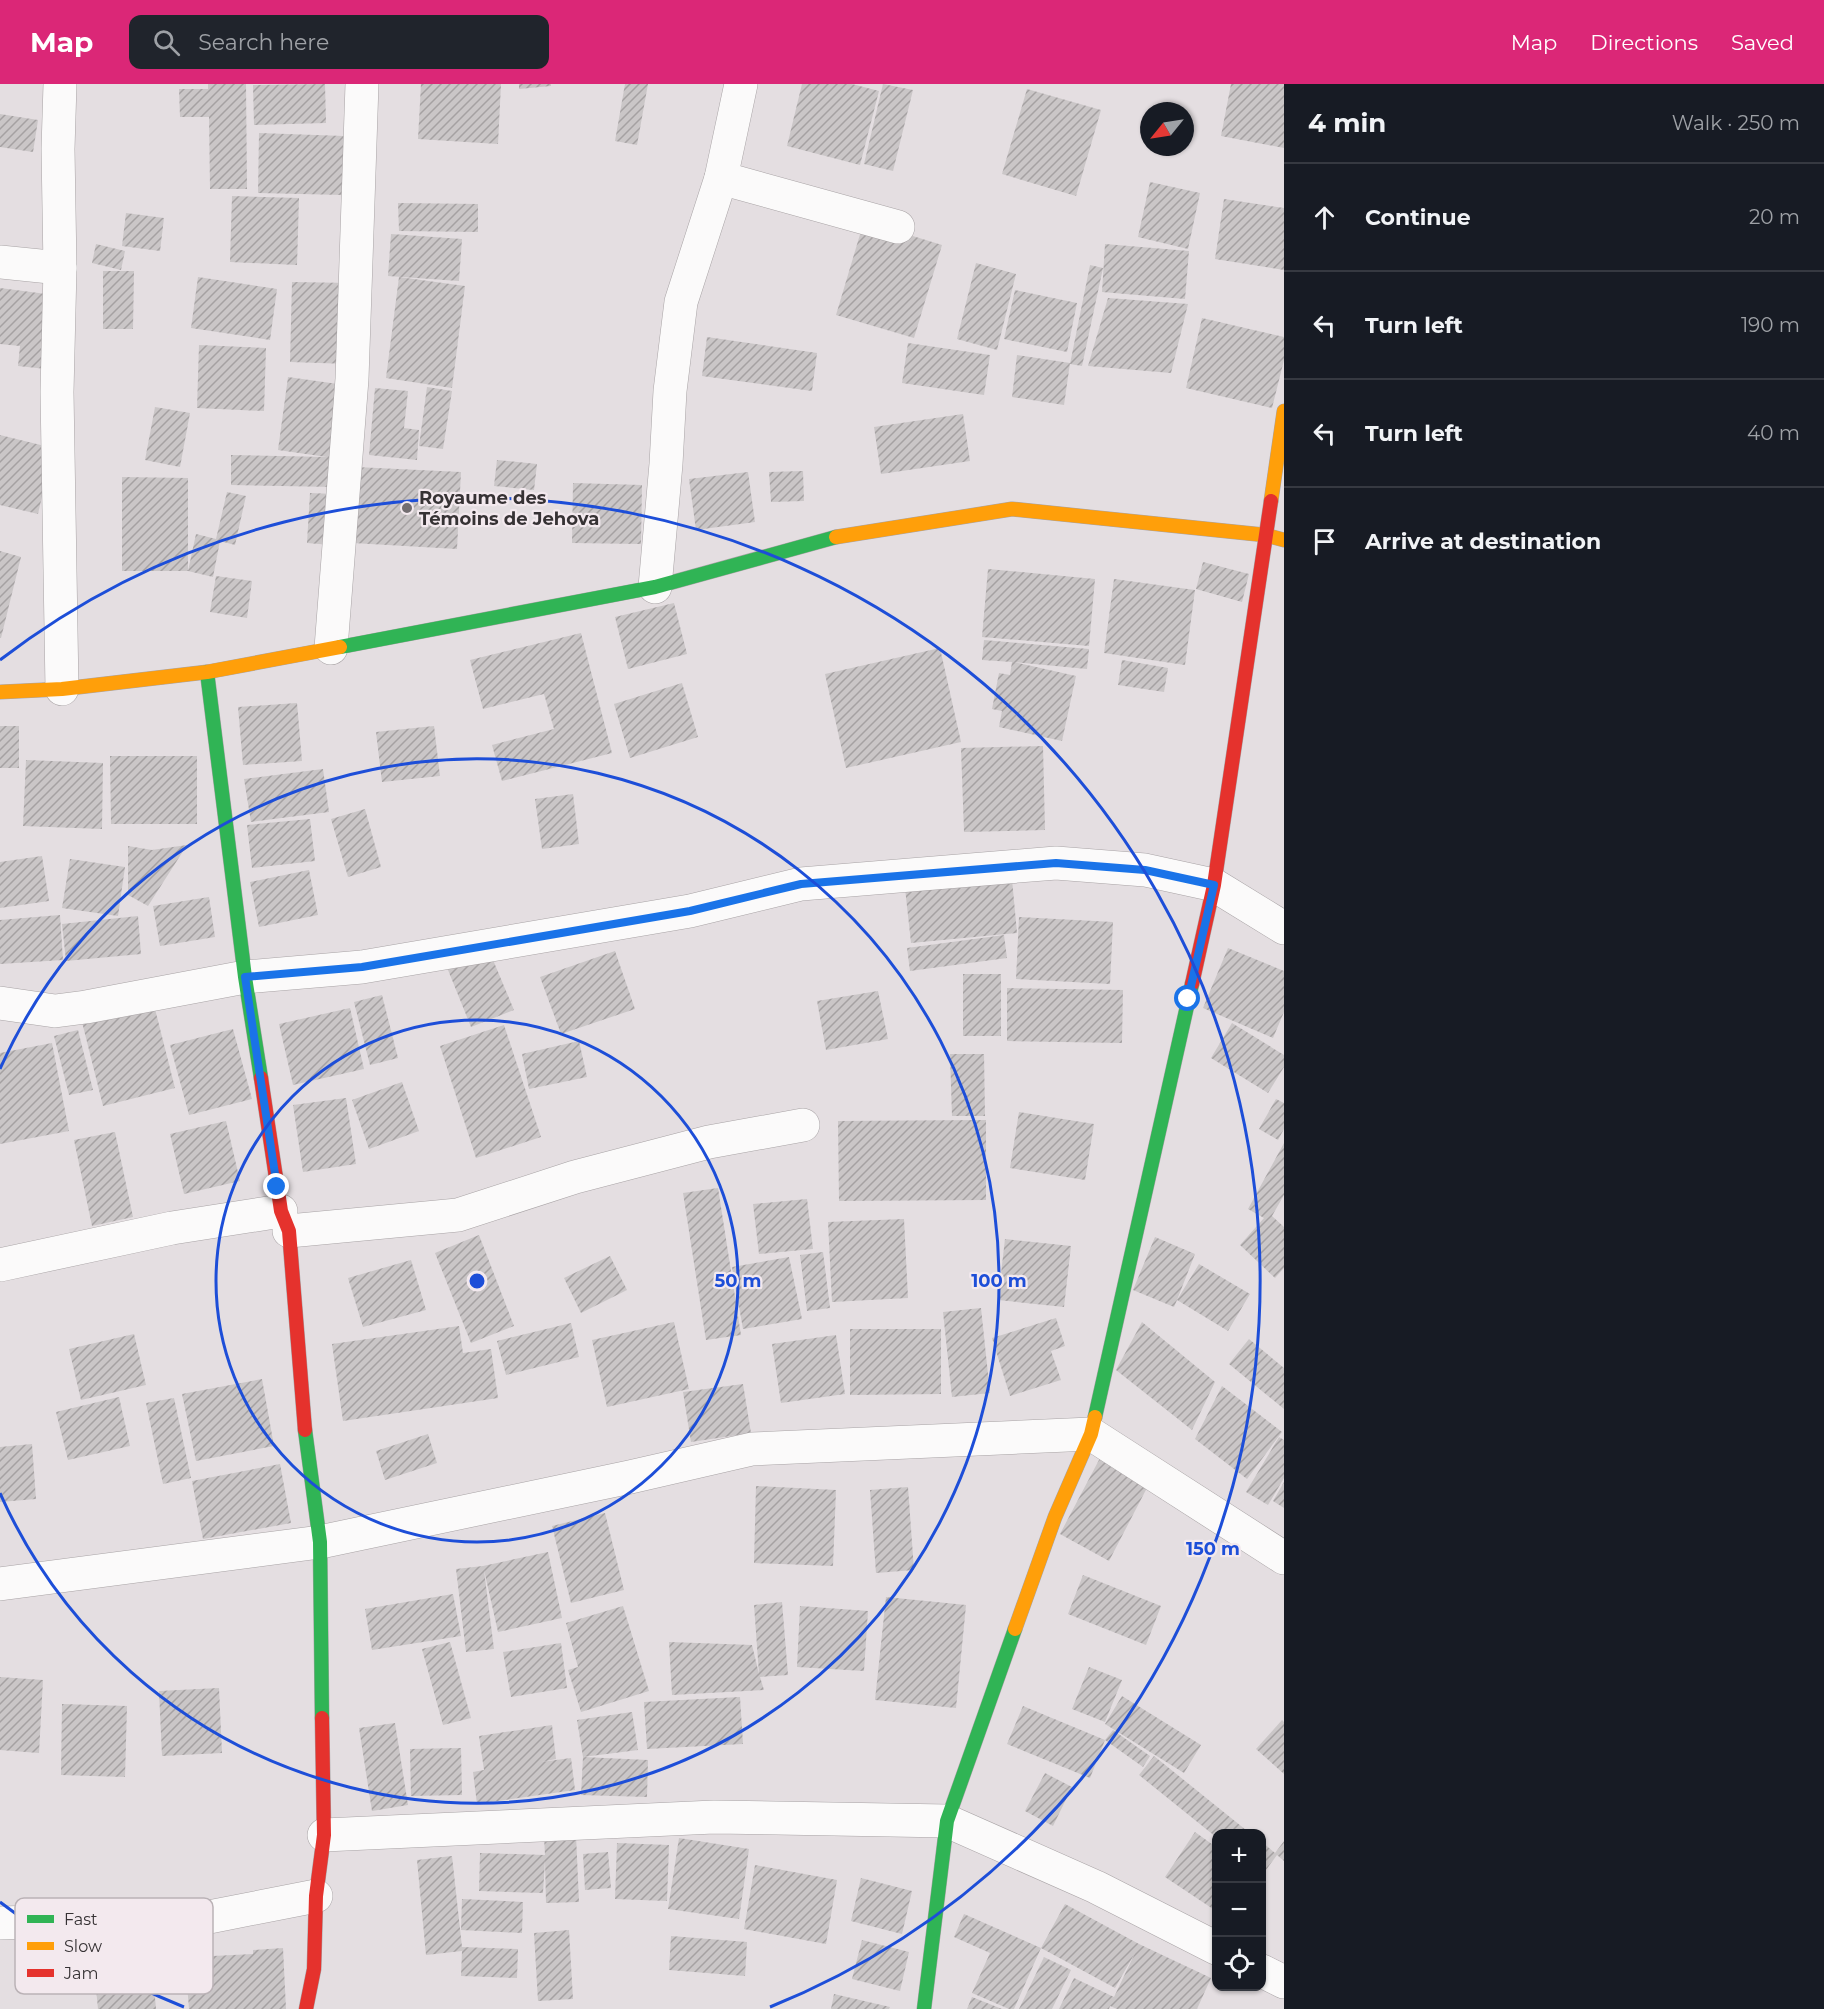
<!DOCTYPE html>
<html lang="en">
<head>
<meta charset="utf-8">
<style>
	:root { --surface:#171b24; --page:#20242c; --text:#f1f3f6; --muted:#9ea1a6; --line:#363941; --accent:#db2777 }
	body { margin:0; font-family:Montserrat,sans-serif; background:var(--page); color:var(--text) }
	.controls { position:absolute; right:18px; bottom:18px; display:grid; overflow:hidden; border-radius:12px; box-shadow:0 2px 4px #0004 }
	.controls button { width:54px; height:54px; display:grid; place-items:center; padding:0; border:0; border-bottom:2px solid var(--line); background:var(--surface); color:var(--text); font:30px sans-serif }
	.compass { position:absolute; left:1140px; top:18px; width:54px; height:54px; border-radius:50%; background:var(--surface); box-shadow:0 2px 4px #0004; rotate:240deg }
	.stop { position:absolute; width:18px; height:18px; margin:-14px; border:4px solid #1a73e8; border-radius:50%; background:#fff }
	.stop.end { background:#1a73e8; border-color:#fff; box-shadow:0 2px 6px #0008 }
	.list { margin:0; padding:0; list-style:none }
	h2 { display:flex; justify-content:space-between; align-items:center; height:78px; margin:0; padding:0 24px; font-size:26px }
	h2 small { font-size:20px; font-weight:400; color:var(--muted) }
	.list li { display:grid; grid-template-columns:39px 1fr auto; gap:18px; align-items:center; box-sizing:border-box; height:108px; padding:0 24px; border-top:2px solid var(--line) }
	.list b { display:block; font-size:22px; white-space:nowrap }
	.list em { font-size:20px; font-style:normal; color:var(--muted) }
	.icon { flex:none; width:33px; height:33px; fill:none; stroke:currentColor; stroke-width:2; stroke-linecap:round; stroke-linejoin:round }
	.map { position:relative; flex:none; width:1284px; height:1925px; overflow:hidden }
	header { display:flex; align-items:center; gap:36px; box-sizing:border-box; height:84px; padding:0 30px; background:var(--accent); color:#fff }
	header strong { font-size:28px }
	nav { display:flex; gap:33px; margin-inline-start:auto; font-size:21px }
	.search { width:420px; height:54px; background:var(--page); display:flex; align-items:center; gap:15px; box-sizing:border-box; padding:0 21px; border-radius:12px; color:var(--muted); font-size:22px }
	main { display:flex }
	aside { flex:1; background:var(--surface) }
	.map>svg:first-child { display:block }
	.building { fill:url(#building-hatch) }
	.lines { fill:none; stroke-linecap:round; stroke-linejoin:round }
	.street-casing { stroke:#a8a3a5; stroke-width:34 }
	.fast-casing { stroke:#a8a3a5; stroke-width:15 }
	.slow-casing { stroke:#a8a3a5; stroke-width:15 }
	.jam-casing { stroke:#a8a3a5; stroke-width:15 }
	.street { stroke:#fbfafa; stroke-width:33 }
	.fast { stroke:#30b455; stroke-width:14 }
	.slow { stroke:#ff9f0a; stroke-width:14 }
	.jam { stroke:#e5322d; stroke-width:14 }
	.route { stroke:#1a73e8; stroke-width:8 }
	.ring { fill:none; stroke:#1d4ed8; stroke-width:3 }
	.poi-dot { fill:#736e71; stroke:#f3e9ee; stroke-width:2 }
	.labels { text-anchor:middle; stroke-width:4.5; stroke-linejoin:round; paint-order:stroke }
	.poi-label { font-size:18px; font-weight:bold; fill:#363234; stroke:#f3e9ee; text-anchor:start }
	.key { fill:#f3e9ee; stroke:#bab2b6; stroke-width:1.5 }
	.key-label { font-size:16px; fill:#363234 }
	.centre { fill:#1d4ed8; stroke:#f3e9ee; stroke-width:3 }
	.ring-label { font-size:18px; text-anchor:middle; font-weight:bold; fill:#1d4ed8; stroke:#f3e9ee; stroke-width:4.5; stroke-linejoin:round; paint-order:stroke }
</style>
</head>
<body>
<header>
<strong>Map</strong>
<div class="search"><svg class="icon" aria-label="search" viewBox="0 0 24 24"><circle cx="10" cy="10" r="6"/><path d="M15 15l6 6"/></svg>Search here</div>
<nav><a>Map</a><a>Directions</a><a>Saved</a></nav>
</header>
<main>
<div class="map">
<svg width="1284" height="1925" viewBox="0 0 1284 1925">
	<defs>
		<pattern id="building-hatch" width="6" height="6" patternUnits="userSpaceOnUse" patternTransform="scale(1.5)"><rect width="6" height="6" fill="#cac6c7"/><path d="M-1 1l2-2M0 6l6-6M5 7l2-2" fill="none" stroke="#a5a1a2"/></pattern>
	</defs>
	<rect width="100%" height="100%" fill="#e4dee1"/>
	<g class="building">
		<polygon points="208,0 246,0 247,105 210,105 209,33 180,33 179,5 208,5"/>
		<polygon points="325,0 326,39 254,41 253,1"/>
		<polygon points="421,0 501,0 498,60 418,55"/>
		<polygon points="519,0 551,0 551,2 519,5"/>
		<polygon points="625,0 648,0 637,61 615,57"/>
		<polygon points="802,0 852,0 879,7 860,81 787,62"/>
		<polygon points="883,0 913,6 893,87 864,80"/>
		<polygon points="1231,0 1284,0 1284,64 1221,52"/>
		<polygon points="1027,5 1101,26 1076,112 1002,90"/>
		<polygon points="0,30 38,36 33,68 0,63"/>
		<polygon points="259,49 344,52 343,111 258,109"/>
		<polygon points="1150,98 1200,109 1188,165 1138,153"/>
		<polygon points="232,112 299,114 297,181 230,178"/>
		<polygon points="1224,115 1284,124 1284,186 1215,175"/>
		<polygon points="398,119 478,120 478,148 399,147"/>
		<polygon points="126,129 164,134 160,167 122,162"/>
		<polygon points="864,137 942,161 914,254 836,231"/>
		<polygon points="391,150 462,155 459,197 388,192"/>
		<polygon points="96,160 125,167 121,186 92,179"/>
		<polygon points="1105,160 1189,167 1185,215 1102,208"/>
		<polygon points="976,179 1016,190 997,266 957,255"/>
		<polygon points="1090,181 1103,184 1082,282 1070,280"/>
		<polygon points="103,187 134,187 133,245 103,245"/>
		<polygon points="198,193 277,205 270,256 191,244"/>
		<polygon points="399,193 465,202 452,304 386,294"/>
		<polygon points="292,198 351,199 349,280 290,278"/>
		<polygon points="0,204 54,211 46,285 18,282 20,262 0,260"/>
		<polygon points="1015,206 1077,219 1067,268 1004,255"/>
		<polygon points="1108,214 1188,220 1171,289 1088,282"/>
		<polygon points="1202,234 1284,253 1284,276 1272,324 1186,304"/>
		<polygon points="707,253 817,269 812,307 702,292"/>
		<polygon points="908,259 990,271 984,311 902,299"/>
		<polygon points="199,261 266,264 264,327 197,324"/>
		<polygon points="1017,271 1070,279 1064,321 1012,313"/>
		<polygon points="288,293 345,301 333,403 231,401 231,371 327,373 278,366"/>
		<polygon points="427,303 452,307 443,365 419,362"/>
		<polygon points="375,304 408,307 404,344 419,346 417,376 369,371"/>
		<polygon points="155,323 190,329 180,383 145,376"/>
		<polygon points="963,330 970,377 881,390 874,343"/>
		<polygon points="0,351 53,364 38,430 0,421"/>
		<polygon points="497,376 537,380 534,406 494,402"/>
		<polygon points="356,383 461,388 457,465 353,459"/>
		<polygon points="803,387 804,417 771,418 769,388"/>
		<polygon points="748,388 755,438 696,446 689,395"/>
		<polygon points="122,393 188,394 188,487 122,487"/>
		<polygon points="573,399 642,401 641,460 572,459"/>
		<polygon points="227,408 246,412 235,461 220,457 213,493 188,487 196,450 216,455"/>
		<polygon points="310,409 335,410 331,461 307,459"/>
		<polygon points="0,467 21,473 1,554 0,554"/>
		<polygon points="1203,478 1249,490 1242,518 1196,505"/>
		<polygon points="988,485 1095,495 1089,562 982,553"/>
		<polygon points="216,492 252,497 247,534 210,528"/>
		<polygon points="1114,495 1195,506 1185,581 1104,569"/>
		<polygon points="674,519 687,570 628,585 615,533"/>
		<polygon points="581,549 612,669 502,697 492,661 554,645 544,610 483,625 470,576"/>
		<polygon points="984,556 1089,565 1087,585 1014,578 1076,592 1062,657 999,643 1002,627 992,625 999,589 1010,591 1012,578 982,576"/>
		<polygon points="940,564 961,658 846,684 825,590"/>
		<polygon points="1122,576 1168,584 1164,608 1118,601"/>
		<polygon points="682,599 698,653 630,674 614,620"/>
		<polygon points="297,619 302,677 243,681 238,623"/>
		<rect x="0" y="642" width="19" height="42"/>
		<polygon points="434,642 440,692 382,698 376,648"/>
		<polygon points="1043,662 1045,746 964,748 961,664"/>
		<polygon points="110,672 197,672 197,740 111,740"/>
		<polygon points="26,676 103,679 102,745 23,742"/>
		<polygon points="323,685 329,728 251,738 244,695"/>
		<polygon points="573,710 579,760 542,765 535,715"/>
		<polygon points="365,725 381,783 348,793 331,735"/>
		<polygon points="310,735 315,777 252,784 247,741"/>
		<polygon points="187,761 148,822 128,811 128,762 152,766"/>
		<polygon points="42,772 49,817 0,824 0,778"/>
		<polygon points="70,775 125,783 118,832 62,824"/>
		<polygon points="1011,785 1017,849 911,859 904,795"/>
		<polygon points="309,786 318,831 259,843 250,798"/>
		<polygon points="209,813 215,853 160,862 153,822"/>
		<polygon points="60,831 63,876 0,880 0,836"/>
		<polygon points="138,832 141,870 66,877 62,840"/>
		<polygon points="1019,833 1113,838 1110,900 1016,895"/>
		<polygon points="1004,851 1007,874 910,887 907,864"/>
		<polygon points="488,864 514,926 471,943 446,881"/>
		<polygon points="1228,864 1284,887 1284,928 1273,954 1203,924"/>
		<polygon points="615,867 635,925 561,950 540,893"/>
		<rect x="963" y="890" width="38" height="62"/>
		<polygon points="1007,904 1123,906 1122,959 1007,957"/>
		<polygon points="878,907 888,955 826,966 817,917"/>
		<polygon points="382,911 398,974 370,981 354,918"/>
		<polygon points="154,921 175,1004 103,1022 82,938"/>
		<polygon points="350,924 364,985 293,1001 279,940"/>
		<polygon points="1232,939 1284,971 1284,983 1268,1009 1211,974"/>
		<polygon points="504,941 541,1053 476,1074 440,962"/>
		<polygon points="233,945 252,1015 189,1031 170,961"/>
		<polygon points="78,946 93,1006 69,1011 54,952"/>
		<polygon points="579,957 587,993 529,1005 522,970"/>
		<polygon points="52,959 69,1047 0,1060 0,969"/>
		<polygon points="950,970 984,970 985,1032 952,1032"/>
		<polygon points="402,998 419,1047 369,1065 352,1016"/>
		<polygon points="346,1014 356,1080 303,1088 293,1021"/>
		<polygon points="1276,1015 1284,1019 1284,1045 1278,1056 1259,1045"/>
		<polygon points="1019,1028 1094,1040 1085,1096 1010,1084"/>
		<polygon points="986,1036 986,1116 839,1117 838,1037"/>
		<polygon points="226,1037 240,1097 184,1110 170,1050"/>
		<polygon points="115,1048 133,1133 92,1142 74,1056"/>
		<polygon points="1284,1059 1284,1111 1272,1132 1284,1143 1284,1184 1275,1194 1240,1161 1264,1134 1248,1125"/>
		<polygon points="718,1104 741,1251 706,1256 683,1109"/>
		<polygon points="807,1115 813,1165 759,1170 753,1120"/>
		<polygon points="904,1135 908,1214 832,1218 828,1138"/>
		<polygon points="479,1151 514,1242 471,1259 435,1169"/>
		<polygon points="1155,1153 1195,1170 1177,1216 1199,1180 1250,1210 1228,1247 1177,1216 1174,1223 1133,1206"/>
		<polygon points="1005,1155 1071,1162 1064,1223 998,1216"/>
		<polygon points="823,1168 830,1224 807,1227 800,1171"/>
		<polygon points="610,1172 627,1206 581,1229 564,1194"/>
		<polygon points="789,1173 802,1235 743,1245 732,1183"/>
		<polygon points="411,1176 426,1226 363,1243 348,1194"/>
		<polygon points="981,1224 990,1309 952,1313 943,1228"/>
		<polygon points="1056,1234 1065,1262 1051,1267 1061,1296 1010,1312 992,1254"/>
		<polygon points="674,1238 689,1305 607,1323 592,1256"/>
		<polygon points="1142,1238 1215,1298 1192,1346 1116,1286"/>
		<polygon points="571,1239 579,1273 506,1291 497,1257"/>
		<polygon points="459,1242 463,1269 491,1265 498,1314 343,1337 332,1260"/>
		<polygon points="850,1245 941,1245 941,1310 850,1311"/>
		<polygon points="134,1250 146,1301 81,1316 69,1265"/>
		<polygon points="836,1251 845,1310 781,1319 772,1260"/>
		<polygon points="1249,1255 1284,1284 1284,1325 1229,1280"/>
		<polygon points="262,1295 274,1362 196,1377 182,1310"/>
		<polygon points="743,1300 751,1349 691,1358 683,1308"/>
		<polygon points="1222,1302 1282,1348 1247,1395 1195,1355"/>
		<polygon points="119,1313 130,1362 68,1376 56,1328"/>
		<polygon points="174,1314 191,1394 163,1400 146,1319"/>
		<polygon points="428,1350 437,1379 385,1396 376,1367"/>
		<polygon points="1279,1353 1284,1356 1284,1394 1268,1421 1246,1408"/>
		<polygon points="32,1360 36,1415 0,1418 0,1363"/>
		<polygon points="1100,1374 1149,1400 1109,1477 1060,1450"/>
		<polygon points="280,1380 291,1439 203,1455 192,1397"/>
		<polygon points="1284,1398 1284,1424 1273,1417"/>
		<polygon points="756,1402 836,1406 833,1482 754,1479"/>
		<polygon points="908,1403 914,1486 876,1489 870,1406"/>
		<polygon points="605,1429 624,1506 571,1519 552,1442"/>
		<polygon points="548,1468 562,1534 498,1548 484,1486 494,1565 466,1568 456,1485 483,1482"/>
		<polygon points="1083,1491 1161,1522 1146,1561 1068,1530"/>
		<polygon points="453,1510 461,1552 372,1566 365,1525"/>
		<polygon points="886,1513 966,1521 956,1624 875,1616"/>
		<polygon points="782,1518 788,1591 760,1593 764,1606 672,1611 669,1558 752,1561 759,1590 754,1521"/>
		<polygon points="623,1522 649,1607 581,1628 568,1586 578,1583 566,1539"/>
		<polygon points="800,1522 868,1527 864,1587 797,1583"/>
		<polygon points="450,1558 471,1634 443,1641 422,1565"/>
		<polygon points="561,1559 567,1604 511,1613 503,1568"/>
		<polygon points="1089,1583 1122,1596 1105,1638 1072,1625"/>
		<polygon points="0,1593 43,1596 39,1669 0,1666"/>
		<polygon points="219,1604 222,1669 162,1672 159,1607"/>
		<polygon points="1122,1612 1201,1661 1184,1689 1105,1640"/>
		<polygon points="740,1613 743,1660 647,1665 644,1618"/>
		<polygon points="62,1620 127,1622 125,1693 61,1691"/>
		<polygon points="1023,1622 1105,1656 1090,1694 1007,1660"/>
		<polygon points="632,1628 638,1666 583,1673 577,1636"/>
		<polygon points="1282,1636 1284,1638 1284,1690 1256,1665"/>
		<polygon points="395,1639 408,1721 372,1727 359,1644"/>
		<polygon points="552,1641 556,1675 541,1678 571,1674 575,1706 477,1720 473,1688 484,1686 479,1652"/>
		<polygon points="1113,1646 1150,1672 1143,1683 1105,1656"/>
		<polygon points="461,1664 462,1711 411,1712 410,1665"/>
		<polygon points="1154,1672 1251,1750 1216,1750 1216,1753 1139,1691"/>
		<polygon points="583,1673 648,1676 647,1713 581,1711"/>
		<polygon points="1045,1689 1072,1703 1053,1742 1025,1727"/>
		<polygon points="1195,1748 1216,1763 1216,1827 1165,1793"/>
		<polygon points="576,1751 579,1818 546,1819 545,1776 543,1809 479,1807 480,1769 545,1771 544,1753"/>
		<polygon points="679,1754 749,1765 739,1835 668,1825"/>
		<polygon points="1284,1757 1284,1777 1277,1771 1263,1790 1262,1758 1275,1769"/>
		<polygon points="617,1759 669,1761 667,1817 615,1815"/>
		<polygon points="608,1768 611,1804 585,1806 583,1770"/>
		<polygon points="452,1772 462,1863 518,1865 517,1894 461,1892 462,1867 426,1871 417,1776"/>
		<polygon points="755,1781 837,1796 826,1860 744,1845"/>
		<polygon points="861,1794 912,1807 902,1850 851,1837"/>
		<polygon points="462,1815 523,1818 522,1849 461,1846"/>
		<polygon points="1065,1820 1139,1860 1211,1894 1197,1925 1117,1925 1110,1922 1109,1925 1059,1925 1074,1894 1114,1913 1135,1869 1115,1904 1041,1864"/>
		<polygon points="964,1830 1041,1864 1014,1925 1009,1925 972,1909 990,1869 954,1853"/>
		<polygon points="569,1846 573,1915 538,1917 534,1849"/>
		<polygon points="671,1852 747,1858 745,1892 669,1886"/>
		<polygon points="862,1856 909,1868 900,1907 852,1895"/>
		<polygon points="192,1857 193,1873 253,1870 253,1866 283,1864 286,1925 189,1925 187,1900 173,1901 171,1858"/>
		<polygon points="1044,1873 1071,1886 1052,1925 1019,1925"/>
		<polygon points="152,1879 156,1925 98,1925 94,1884"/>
		<polygon points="834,1910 890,1923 889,1925 831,1925"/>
		<polygon points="972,1913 1002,1925 967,1925"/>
	</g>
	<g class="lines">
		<g class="street-casing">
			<g id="street">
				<polyline points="60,0 58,65 60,184 57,308 62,605"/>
				<polyline points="721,94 898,143"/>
				<polyline points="0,178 60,184"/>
				<polyline points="655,503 666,380 670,307 681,218 721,94 741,0"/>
				<polyline points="331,564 352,295 362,0"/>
				<polyline points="0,919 55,927 86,923 245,893 362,883 690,827 801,800 1056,779 1145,786 1214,801 1284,844"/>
				<polyline points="289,1147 458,1131 575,1093 709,1058 803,1041"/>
				<polyline points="0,1181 172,1144 281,1127"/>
				<polyline points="0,1500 320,1458 630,1393 752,1365 1091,1350 1284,1474"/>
				<polyline points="324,1751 714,1733 947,1737 1096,1803 1216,1864"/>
				<polyline points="0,1839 209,1833 316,1812"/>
				<polyline points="1262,1887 1284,1898"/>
			</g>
		</g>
		<g class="fast-casing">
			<g id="fast">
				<polyline points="340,563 655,503 836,453"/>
				<polyline points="207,588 245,893 261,994"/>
				<polyline points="1095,1333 1192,900"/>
				<polyline points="305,1346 320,1458 322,1634"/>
				<polyline points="924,1925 947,1737 1015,1545"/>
			</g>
		</g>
		<g class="slow-casing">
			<g id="slow">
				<polyline points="1271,417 1284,327"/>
				<polyline points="836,453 1012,425 1265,451 1284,456"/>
				<polyline points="0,608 62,605 207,588 340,563"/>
				<polyline points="1015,1545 1055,1433 1091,1350 1095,1333"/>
			</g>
		</g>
		<g class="jam-casing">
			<g id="jam">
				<polyline points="1192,900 1214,801 1271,417"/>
				<polyline points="261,994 281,1127 289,1147 305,1346"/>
				<polyline points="306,1925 314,1885 316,1812 324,1751 322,1634"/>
			</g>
		</g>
		<use href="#street" class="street"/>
		<use href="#fast" class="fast"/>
		<use href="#slow" class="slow"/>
		<use href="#jam" class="jam"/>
	</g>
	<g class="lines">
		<polyline class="route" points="277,1103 245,893 362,883 690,827 801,800 1056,779 1145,786 1214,801 1188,915"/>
	</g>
	<g class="ring">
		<circle cx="477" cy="1197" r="261"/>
		<path d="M0 985A522 522 0 1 1 0 1409"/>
		<path d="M184 1923A783 783 0 0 1 0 1818M0 576A783 783 0 1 1 770 1923"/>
	</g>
	<circle class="poi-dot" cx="407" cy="424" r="6"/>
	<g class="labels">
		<g class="poi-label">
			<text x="419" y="420">Royaume des<tspan x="419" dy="21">Témoins de Jehova</tspan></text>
		</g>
	</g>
	<rect x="15" y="1814" width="198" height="96" rx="9" class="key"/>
	<rect x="27" y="1831" width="27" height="8" fill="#30b455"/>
	<rect x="27" y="1858" width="27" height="8" fill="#ff9f0a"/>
	<rect x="27" y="1885" width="27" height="8" fill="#e5322d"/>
	<g class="key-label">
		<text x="64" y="1841">Fast</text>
		<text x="64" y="1868">Slow</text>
		<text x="64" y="1895">Jam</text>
	</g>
	<circle cx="477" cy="1197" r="9" class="centre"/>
	<g class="ring-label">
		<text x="738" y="1203">50 m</text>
		<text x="999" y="1203">100 m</text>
		<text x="1213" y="1471">150 m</text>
	</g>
</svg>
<div class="controls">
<button>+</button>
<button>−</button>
<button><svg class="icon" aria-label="locate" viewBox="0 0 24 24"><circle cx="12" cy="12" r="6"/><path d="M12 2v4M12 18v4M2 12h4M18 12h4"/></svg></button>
</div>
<svg class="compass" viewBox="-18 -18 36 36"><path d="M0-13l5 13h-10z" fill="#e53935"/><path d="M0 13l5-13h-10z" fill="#9ea1a6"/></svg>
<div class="stop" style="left:1188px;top:915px"></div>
<div class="stop end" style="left:277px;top:1103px"></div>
</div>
<aside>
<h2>4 min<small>Walk · 250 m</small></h2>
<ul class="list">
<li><svg class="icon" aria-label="ahead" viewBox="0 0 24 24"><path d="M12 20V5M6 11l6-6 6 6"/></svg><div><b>Continue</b></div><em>20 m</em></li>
<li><svg class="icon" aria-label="left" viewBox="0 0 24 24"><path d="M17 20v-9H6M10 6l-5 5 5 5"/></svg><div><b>Turn left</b></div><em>190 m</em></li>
<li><svg class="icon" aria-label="left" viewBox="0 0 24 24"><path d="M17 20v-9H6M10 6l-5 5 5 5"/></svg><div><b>Turn left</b></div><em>40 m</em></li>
<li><svg class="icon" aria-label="arrive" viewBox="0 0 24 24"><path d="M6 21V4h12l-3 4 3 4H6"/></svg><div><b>Arrive at destination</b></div></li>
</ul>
</aside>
</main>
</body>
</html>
